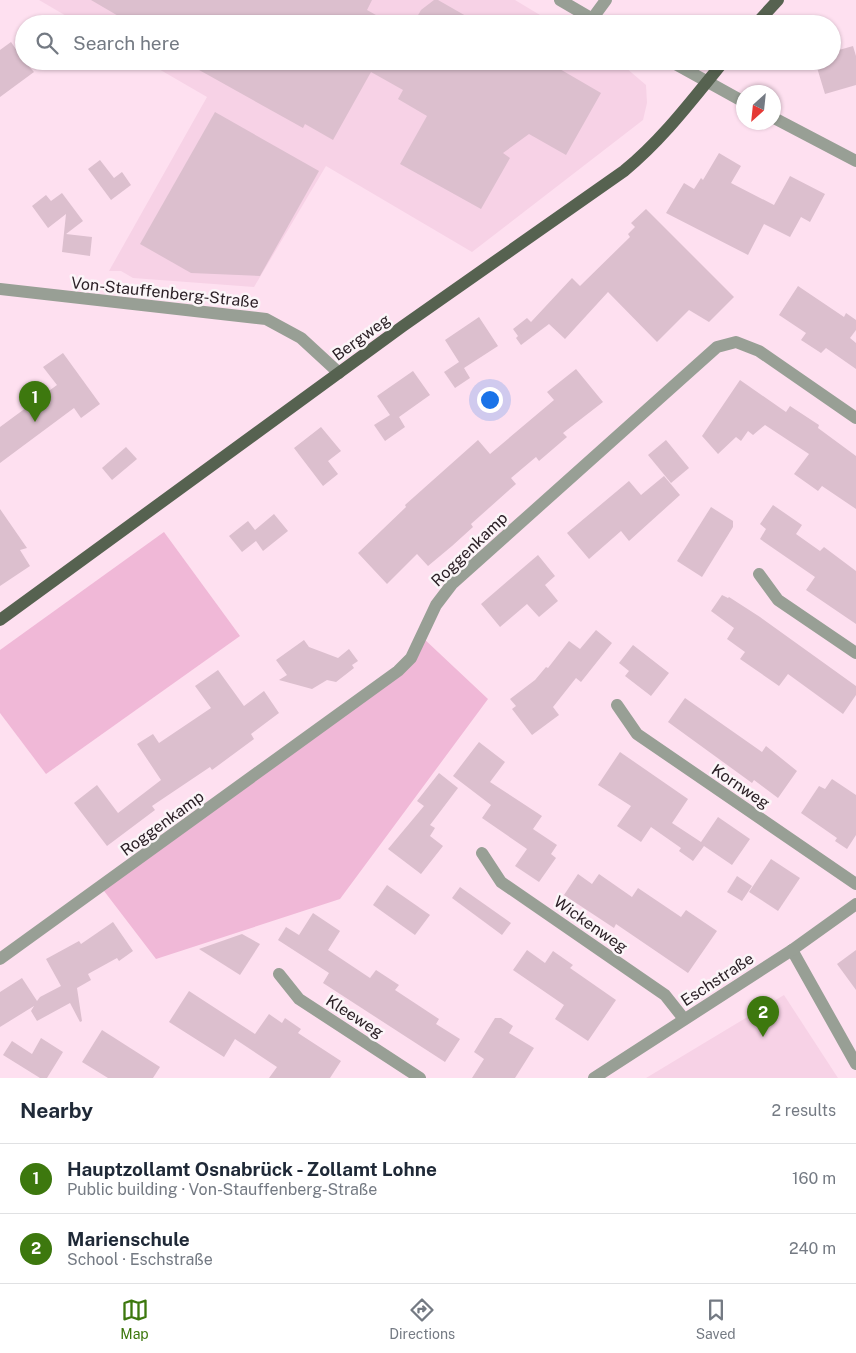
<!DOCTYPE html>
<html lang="en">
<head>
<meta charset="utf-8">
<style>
	:root { --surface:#fff; --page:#f6f6f7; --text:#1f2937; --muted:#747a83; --line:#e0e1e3; --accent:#3d780e }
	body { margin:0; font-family:"Public Sans",sans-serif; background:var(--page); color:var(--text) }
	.compass { position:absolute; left:736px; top:85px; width:45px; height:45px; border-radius:50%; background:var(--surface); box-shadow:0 1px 4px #0004; rotate:207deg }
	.you { position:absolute; left:489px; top:399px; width:18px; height:18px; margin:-12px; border:4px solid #fff; border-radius:50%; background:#1a73e8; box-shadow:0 0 0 8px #1a73e833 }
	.badge { display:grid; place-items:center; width:32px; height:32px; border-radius:50%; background:var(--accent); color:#fff; font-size:16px; font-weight:700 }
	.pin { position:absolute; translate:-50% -41px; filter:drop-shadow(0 1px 2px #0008) }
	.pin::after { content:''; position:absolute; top:26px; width:18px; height:15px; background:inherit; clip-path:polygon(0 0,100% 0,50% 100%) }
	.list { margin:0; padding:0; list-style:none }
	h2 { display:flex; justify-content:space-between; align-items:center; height:65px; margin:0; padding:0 20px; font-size:21px }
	h2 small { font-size:16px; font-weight:400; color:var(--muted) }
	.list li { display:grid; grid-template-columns:32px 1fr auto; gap:15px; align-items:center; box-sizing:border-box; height:70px; padding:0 20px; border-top:1px solid var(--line) }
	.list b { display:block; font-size:19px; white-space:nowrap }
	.list p { margin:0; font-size:16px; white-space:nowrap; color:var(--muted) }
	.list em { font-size:16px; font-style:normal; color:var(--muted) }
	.icon { flex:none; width:28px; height:28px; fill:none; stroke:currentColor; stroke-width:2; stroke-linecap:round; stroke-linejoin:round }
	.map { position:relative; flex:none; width:856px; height:1078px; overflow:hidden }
	.search { position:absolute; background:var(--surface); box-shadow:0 1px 4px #0004; left:15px; right:15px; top:15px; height:55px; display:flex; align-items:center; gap:12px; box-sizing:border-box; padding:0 18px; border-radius:28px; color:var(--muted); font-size:19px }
	.sheet { height:205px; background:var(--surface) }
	nav { display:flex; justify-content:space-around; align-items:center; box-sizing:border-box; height:70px; border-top:1px solid var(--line); background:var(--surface); font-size:14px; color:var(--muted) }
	nav a { display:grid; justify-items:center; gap:2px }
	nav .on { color:var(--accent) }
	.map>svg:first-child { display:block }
	.built { fill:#f7d2e6 }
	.green { fill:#f0b8d7 }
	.building { fill:#dcbfce }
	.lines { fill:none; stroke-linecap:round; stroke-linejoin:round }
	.minor { stroke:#989f95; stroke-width:12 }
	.major { stroke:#566250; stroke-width:12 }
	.labels { text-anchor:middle; stroke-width:5; stroke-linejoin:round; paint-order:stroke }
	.street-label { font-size:16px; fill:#2c2127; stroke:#fbf5f8 }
</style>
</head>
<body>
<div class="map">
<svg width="856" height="1078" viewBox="0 0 856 1078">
	<rect width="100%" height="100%" fill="#fee0f0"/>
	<g class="built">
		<polygon points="39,0 515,0 555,24 80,24"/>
		<polygon points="145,61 618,61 646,85 647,103 643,120 472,252 326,166 254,287 133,278 121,271 109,271 207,97"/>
		<polygon points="784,995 838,1078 646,1078"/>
	</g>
	<g class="green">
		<polygon points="164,532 240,636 46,774 0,713 0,650"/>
		<polygon points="422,637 488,699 340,899 156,959 101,887 398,671"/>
	</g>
	<g class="building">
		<polygon points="91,0 372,0 367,10 392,24 132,24"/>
		<polygon points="434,0 438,0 480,24 413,24 421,10"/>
		<polygon points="11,42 24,61 34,72 0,97 0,50"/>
		<polygon points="853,46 856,56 856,85 825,94 815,61 832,61 832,52"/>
		<polygon points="183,61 546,61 601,93 566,155 529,134 503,153 510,158 481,209 400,164 427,116 398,99 403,90 371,72 333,140 305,124 303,128"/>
		<polygon points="215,112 319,171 260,276 191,273 140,244"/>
		<polygon points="719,153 741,166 731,183 774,205 790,176 825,194 810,222 801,217 790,237 764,224 748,255 666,213 684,183 694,189 701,178 703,180"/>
		<polygon points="100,160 114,178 122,172 131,185 111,200 88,169"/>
		<polygon points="62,193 83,221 66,234 92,237 90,256 62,252 66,214 48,228 32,206 46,195 51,201"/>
		<polygon points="646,209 734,297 709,322 689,310 657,342 608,292 565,339 549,324 521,345 516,338 518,336 513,329 527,318 531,322 572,278 580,286 630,237 628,234 635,227 631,223"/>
		<polygon points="798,286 844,317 846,313 856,320 856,330 850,338 856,343 856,369 826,348 821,353 801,340 806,333 779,315"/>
		<polygon points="479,317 498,346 464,368 470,378 455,388 444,372 459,362 445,340"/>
		<polygon points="63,353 100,404 81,418 74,408 0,463 0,427 57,385 43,367"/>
		<polygon points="576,369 603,402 563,433 567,437 539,461 536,457 511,478 516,484 471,524 473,527 452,546 428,566 417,554 387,584 358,553 406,507 405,505 478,440 490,454 554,400 547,392"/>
		<polygon points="413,371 430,395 399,417 405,427 385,441 374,425 390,415 377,396"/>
		<polygon points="740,380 786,412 790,406 819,425 818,428 856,456 856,509 822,486 818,491 794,474 809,454 765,425 753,435 748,431 741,441 736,437 718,454 702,436"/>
		<polygon points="321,427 341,451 328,461 338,474 323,486 294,448"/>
		<polygon points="666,440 689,468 671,483 648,455"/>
		<polygon points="126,447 137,459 112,480 102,468"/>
		<polygon points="664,476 680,495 629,541 621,531 589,559 567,533 629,481 641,495"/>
		<polygon points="773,505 802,525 796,534 820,551 824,547 856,571 856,624 806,590 815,577 760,539 766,529 760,524"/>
		<polygon points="711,507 733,521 733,527 702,577 677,561"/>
		<polygon points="0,509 27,548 20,550 30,566 0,586"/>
		<polygon points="274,514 288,531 263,551 256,541 242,552 229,536 248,521 255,530"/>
		<polygon points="538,555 555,576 545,585 558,601 539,617 527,604 500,627 481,604"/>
		<polygon points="722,595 728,598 729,597 760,617 856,686 856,695 843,714 788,674 779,686 740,659 745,652 727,639 734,628 711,611"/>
		<polygon points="596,630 612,643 581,682 576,678 553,707 559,715 532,735 512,709 516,706 510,699 535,680 546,667 548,668 569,641 580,649"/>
		<polygon points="304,640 309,647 338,658 349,649 358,661 352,665 354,668 336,682 327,680 312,689 279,680 287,675 276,660"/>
		<polygon points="633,645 669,673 651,696 625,676 629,671 619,663"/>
		<polygon points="218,670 244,706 264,691 279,713 251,734 254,739 212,770 210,767 152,806 155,810 107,846 74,803 97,785 118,813 161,780 137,744 153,734 159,743 211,708 195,686"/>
		<polygon points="685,698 762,752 766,746 797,771 778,798 754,780 752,783 668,722"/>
		<polygon points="479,742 505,762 490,782 542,816 533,829 557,845 551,854 556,858 539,882 515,866 527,849 482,818 491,805 453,776"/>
		<polygon points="620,752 688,799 672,823 701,842 718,817 750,839 732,865 704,846 693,861 679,851 681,848 651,827 641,842 617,826 631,806 598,785"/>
		<polygon points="439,773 458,788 430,825 435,828 430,836 443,846 421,874 388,849 424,806 417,801"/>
		<polygon points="832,779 856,795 856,835 847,849 835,841 837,838 801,813 819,786 825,789"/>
		<polygon points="771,859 800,878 778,911 749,892"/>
		<polygon points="578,874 592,884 599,874 632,897 638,888 681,917 686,910 717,931 688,973 616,924 614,928 564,895"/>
		<polygon points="737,876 752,886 742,901 727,892"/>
		<polygon points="387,885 430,915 415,935 373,905"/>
		<polygon points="460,887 511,923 502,935 452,898"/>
		<polygon points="313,913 340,931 328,950 370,978 376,970 399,985 395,990 439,1019 436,1024 460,1039 445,1062 323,983 329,973 278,940 286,927 299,935"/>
		<polygon points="113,922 133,951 119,961 117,958 88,974 91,980 77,988 82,1021 80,1022 70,1003 37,1021 31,1011 34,1006 0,1027 0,992 22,978 37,1001 40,997 61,986 46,959 79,941 81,944"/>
		<polygon points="242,934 260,944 240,975 199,949"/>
		<polygon points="527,950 545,963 553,951 573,965 570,968 616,1000 588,1041 555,1019 564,1005 513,970"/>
		<polygon points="856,950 856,990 837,964"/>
		<polygon points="189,991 255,1034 269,1014 282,1023 285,1018 301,1029 298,1033 341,1061 330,1078 269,1078 277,1067 235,1039 224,1057 169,1022"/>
		<polygon points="495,1018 501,1018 513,1026 509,1033 534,1048 515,1078 472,1078 484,1059 474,1052"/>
		<polygon points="102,1030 160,1067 153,1078 108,1078 82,1062"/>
		<polygon points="41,1038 63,1052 47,1078 40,1078 3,1055 12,1041 32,1054"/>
	</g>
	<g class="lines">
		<g class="minor">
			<polyline points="560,0 601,24"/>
			<polyline points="592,19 606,0"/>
			<polyline points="670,61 744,102"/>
			<polyline points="774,118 856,161"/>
			<polyline points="0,289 266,319 301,338 339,373"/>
			<polyline points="759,574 778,600 856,653"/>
			<polyline points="617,705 637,734 856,884"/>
			<polyline points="482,853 501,882 665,995 684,1019"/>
			<polyline points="792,950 856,1064"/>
			<polyline points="0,959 398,671 411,658 436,605 452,584 717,347 736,342 759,351 856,418"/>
			<polyline points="279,974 299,999 420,1078"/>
			<polyline points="594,1078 792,950 856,904"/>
		</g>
		<g class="major">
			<polyline points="756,24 778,0"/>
			<path d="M 0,620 L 403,326 L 624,171 C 663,139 692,100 724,61"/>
		</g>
	</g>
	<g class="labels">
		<g class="street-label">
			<text transform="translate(165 292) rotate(6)" y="6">Von-Stauffenberg-Straße</text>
			<text transform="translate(361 337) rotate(-36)" y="6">Bergweg</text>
			<text transform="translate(469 549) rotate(-44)" y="6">Roggenkamp</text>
			<text transform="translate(741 786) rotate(34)" y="6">Kornweg</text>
			<text transform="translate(162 823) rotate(-36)" y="6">Roggenkamp</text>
			<text transform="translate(591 924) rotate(35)" y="6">Wickenweg</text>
			<text transform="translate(717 979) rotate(-33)" y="6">Eschstraße</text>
			<text transform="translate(355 1016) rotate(33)" y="6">Kleeweg</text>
		</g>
	</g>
</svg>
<svg class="compass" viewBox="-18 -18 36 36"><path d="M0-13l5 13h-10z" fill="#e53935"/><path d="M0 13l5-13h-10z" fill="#747a83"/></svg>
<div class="you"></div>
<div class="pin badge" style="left:35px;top:422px">1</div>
<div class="pin badge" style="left:763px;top:1037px">2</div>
<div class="search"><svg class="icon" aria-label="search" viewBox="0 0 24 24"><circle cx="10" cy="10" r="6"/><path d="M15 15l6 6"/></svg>Search here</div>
</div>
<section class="sheet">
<h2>Nearby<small>2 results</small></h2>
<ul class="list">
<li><span class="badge">1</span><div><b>Hauptzollamt Osnabrück - Zollamt Lohne</b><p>Public building · Von-Stauffenberg-Straße</p></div><em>160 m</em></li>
<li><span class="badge">2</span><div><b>Marienschule</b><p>School · Eschstraße</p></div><em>240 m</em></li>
</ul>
</section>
<nav>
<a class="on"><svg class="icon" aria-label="map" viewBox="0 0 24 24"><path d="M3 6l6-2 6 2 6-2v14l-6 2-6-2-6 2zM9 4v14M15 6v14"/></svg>Map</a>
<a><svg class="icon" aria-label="directions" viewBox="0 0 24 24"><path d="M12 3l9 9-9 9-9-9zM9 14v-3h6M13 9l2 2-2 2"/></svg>Directions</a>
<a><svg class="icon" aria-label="saved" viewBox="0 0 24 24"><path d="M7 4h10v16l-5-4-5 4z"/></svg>Saved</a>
</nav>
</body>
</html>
